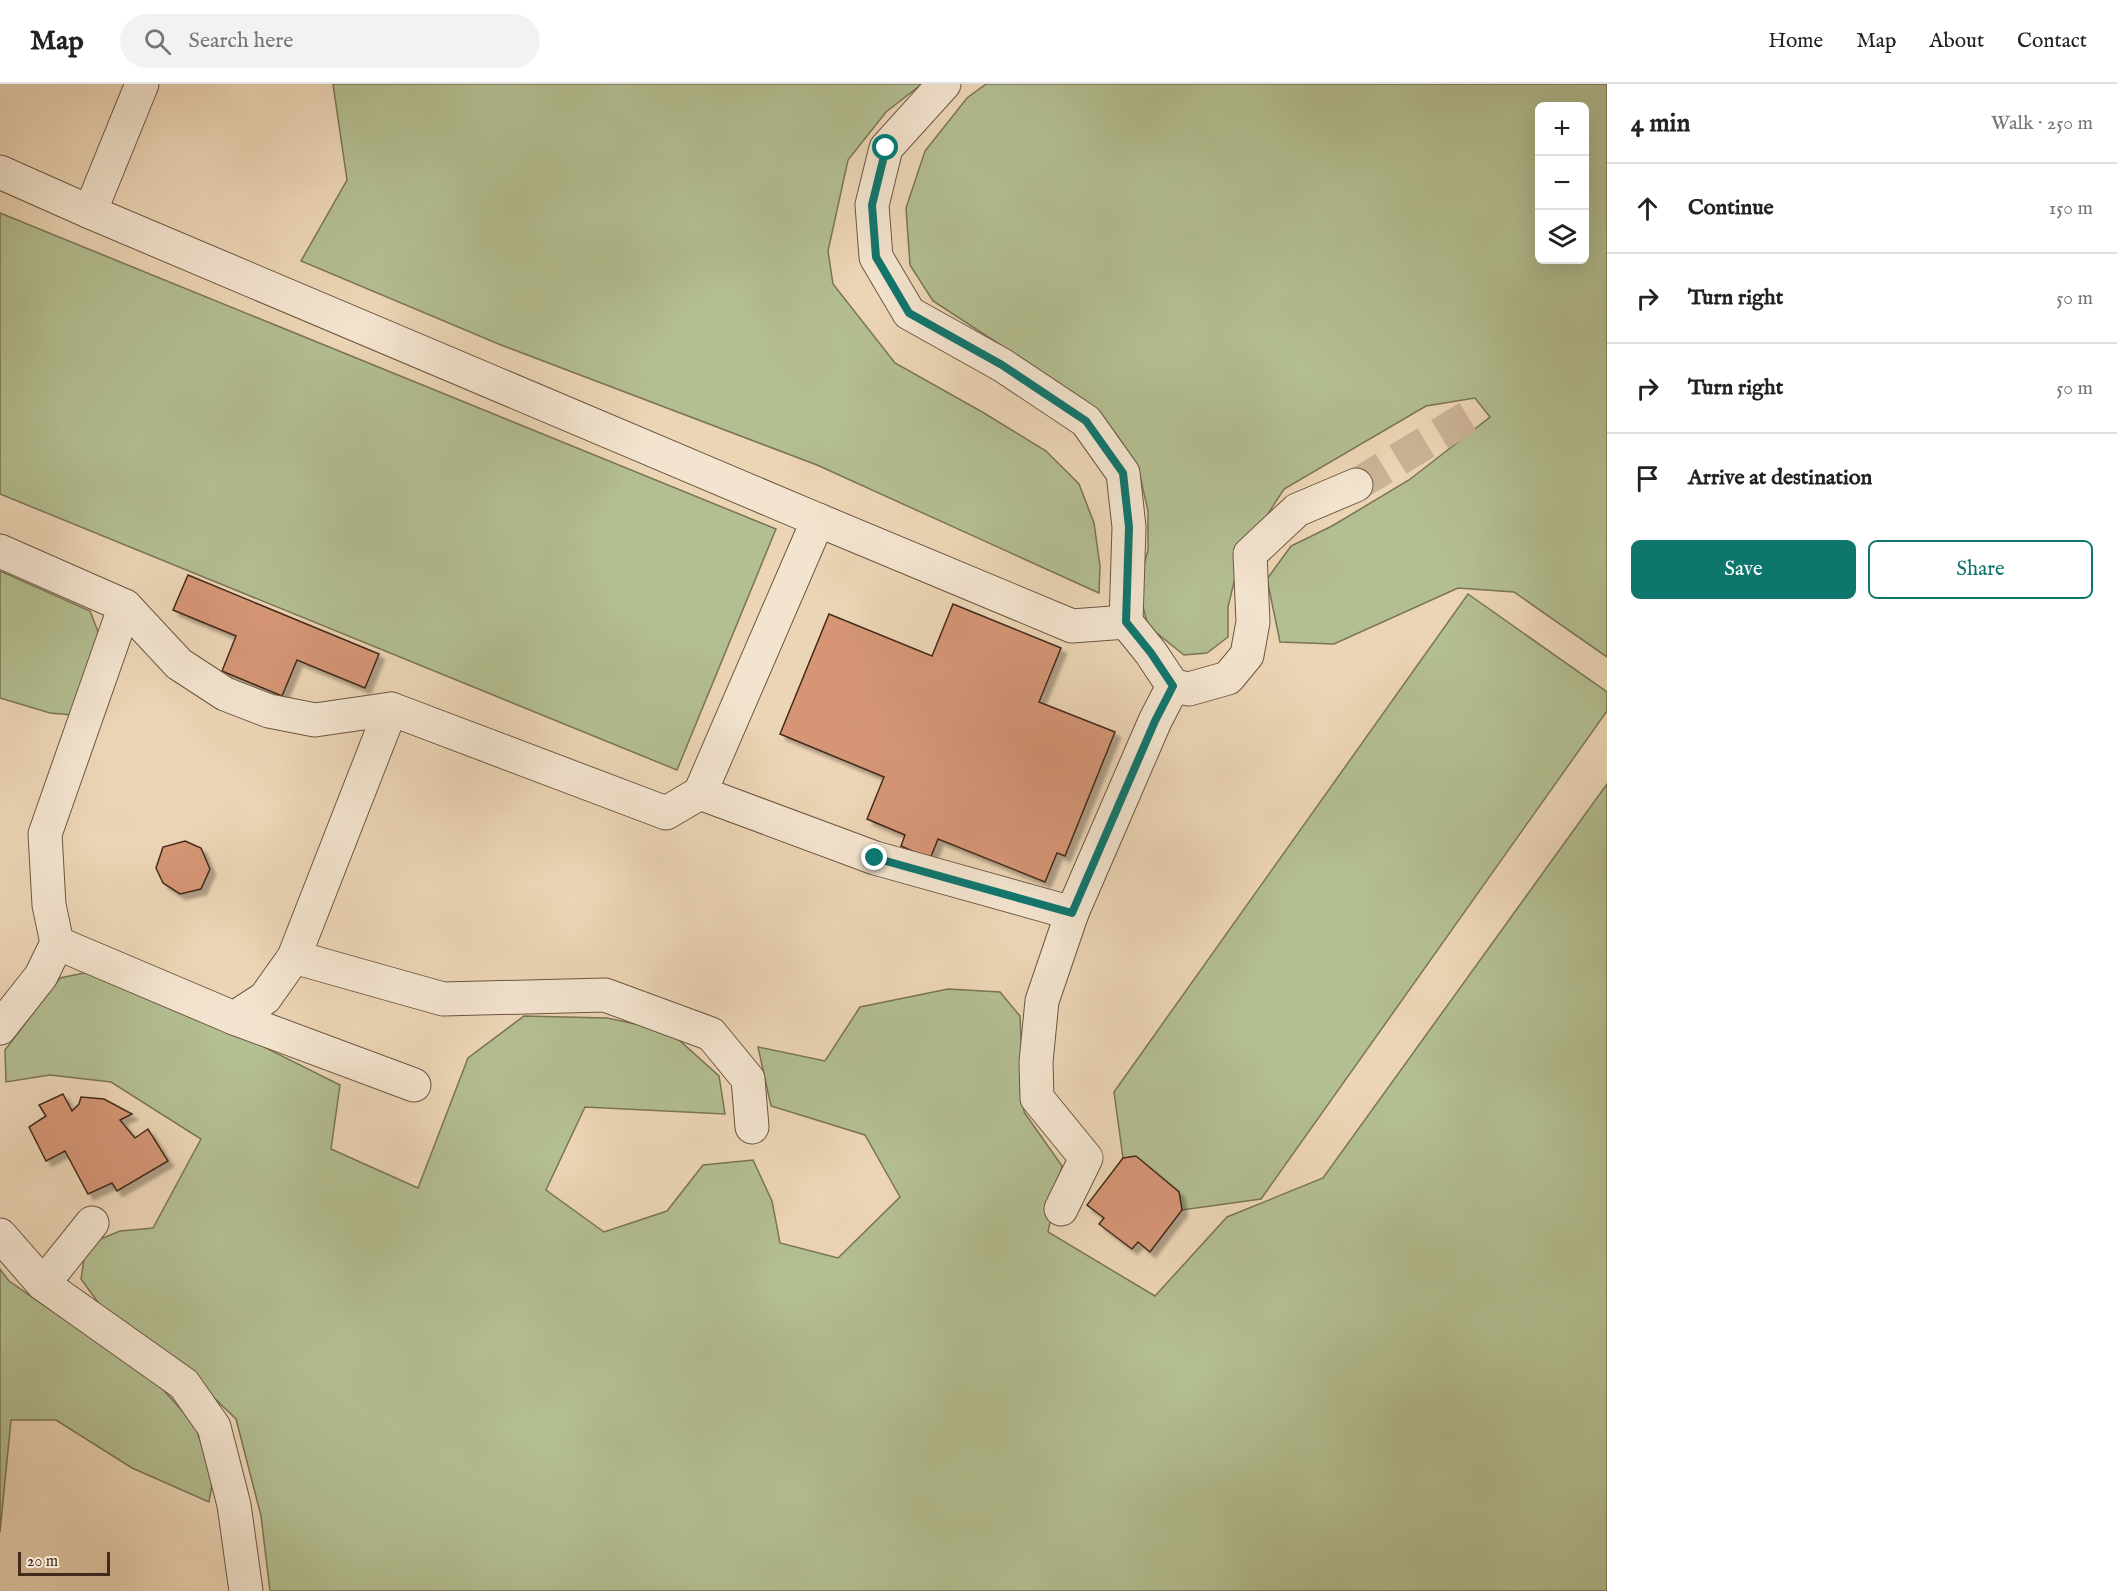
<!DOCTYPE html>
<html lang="en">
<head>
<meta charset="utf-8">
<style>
	:root { --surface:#fff; --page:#f2f2f2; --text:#222; --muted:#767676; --line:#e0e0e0; --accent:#0f766e }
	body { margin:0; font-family:"IM FELL English",serif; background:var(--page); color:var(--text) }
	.controls { position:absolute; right:18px; top:18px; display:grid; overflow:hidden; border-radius:9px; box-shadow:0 6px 24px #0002 }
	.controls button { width:54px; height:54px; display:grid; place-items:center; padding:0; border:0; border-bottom:2px solid var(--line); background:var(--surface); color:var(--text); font:30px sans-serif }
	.scale { position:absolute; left:18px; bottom:15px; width:92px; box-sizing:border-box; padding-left:6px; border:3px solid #422b1b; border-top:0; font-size:16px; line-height:21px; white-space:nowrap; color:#422b1b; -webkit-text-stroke:4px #f3e4cf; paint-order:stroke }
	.stop { position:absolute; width:18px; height:18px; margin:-14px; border:4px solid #0f766e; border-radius:50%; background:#fff }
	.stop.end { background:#0f766e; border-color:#fff; box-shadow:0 2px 6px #0008 }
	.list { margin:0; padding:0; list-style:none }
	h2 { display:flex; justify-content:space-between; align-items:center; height:78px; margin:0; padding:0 24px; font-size:26px }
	h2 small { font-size:20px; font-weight:400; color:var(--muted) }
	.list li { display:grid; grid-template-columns:39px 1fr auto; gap:18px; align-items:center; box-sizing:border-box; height:90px; padding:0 24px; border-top:2px solid var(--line) }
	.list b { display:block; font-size:22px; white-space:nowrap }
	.list em { font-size:20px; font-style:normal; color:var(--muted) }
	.actions { display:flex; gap:12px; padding:18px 24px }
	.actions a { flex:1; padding:14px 0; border:2px solid var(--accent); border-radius:9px; text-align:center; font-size:21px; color:var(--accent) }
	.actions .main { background:var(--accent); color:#fff }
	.icon { flex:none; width:33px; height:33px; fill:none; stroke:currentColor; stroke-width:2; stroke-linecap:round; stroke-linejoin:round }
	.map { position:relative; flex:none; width:1607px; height:1507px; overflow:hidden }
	header { display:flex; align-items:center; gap:36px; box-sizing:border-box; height:84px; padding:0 30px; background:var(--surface); border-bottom:2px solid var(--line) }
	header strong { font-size:28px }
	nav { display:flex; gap:33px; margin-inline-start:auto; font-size:21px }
	.search { width:420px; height:54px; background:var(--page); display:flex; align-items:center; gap:15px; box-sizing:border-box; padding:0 21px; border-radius:33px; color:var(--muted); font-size:22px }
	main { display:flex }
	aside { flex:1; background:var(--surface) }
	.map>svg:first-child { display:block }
	.green { fill:#b3be91; stroke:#7a7456; stroke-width:1.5; fill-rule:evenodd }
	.building { fill:#d69676; stroke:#422b1b; stroke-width:1.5; filter:url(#shadow) }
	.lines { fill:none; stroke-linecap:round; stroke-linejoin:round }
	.minor-tunnel { stroke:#cab396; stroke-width:33; stroke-dasharray:33 16; stroke-linecap:butt }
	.minor-casing { stroke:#6c5642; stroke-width:35 }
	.minor { stroke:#f3e4cf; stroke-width:33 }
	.route { stroke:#0f766e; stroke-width:8 }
</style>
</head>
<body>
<header>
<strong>Map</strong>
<div class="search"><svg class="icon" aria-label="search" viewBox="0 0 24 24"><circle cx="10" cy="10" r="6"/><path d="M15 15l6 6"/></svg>Search here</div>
<nav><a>Home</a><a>Map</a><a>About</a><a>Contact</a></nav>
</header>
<main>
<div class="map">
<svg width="1607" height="1507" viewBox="0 0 1607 1507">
	<defs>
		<filter id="shadow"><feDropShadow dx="5.5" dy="5.5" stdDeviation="1.5" flood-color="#0004"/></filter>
	</defs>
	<rect width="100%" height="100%" fill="#ecd5b5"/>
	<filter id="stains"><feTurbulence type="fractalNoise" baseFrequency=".00333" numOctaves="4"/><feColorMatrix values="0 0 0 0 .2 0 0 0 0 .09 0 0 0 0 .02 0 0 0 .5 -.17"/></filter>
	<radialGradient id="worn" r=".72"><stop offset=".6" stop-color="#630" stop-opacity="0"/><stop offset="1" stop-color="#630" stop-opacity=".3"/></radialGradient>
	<g class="green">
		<polygon points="333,0 922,0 886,28 848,76 828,167 833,200 895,279 984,329 1046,367 1079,400 1094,439 1100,482 1099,509 817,381 501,261 301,177 347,96"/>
		<path d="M 986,0 L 1607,0 L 1607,573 L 1514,508 L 1458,504 L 1334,560 L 1280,558 L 1267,495 L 1291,462 L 1332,442 L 1409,396 L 1490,333 L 1475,314 L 1426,322 L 1284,405 L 1240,473 L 1228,523 L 1228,553 L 1207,569 L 1184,571 L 1148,542 L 1138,503 L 1148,466 L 1148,427 L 1138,383 L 1116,350 L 1080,313 L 933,217 L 910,181 L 906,124 L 925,67 L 967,14 ZM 1540,22 L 1584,22 L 1584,176 L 1540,176 Z"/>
		<polygon points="0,129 776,445 677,686 0,410"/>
		<polygon points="0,487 90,527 99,550 73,631 50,629 0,614"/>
		<polygon points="1468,510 1607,608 1607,627 1261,1115 1182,1126 1179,1108 1136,1073 1123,1074 1114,1008"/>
		<polygon points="1607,700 1607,1507 270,1507 261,1432 236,1335 187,1288 105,1228 81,1195 86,1161 120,1147 153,1144 201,1055 111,998 50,991 6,998 5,966 60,894 89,888 198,930 340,1001 331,1065 418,1104 468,974 524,932 607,934 669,947 719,992 725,1030 585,1023 546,1106 604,1148 667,1127 703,1081 753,1076 772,1117 780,1159 838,1174 900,1113 865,1051 771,1022 758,963 825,977 860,923 948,905 1000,908 1020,932 1024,1028 1062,1082 1048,1148 1155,1212 1227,1133 1323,1094"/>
		<polygon points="0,1185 9,1197 158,1300 195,1341 213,1395 209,1418 132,1384 56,1336 11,1336 0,1448"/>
	</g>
	<g class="building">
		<polygon points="188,491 379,570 365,604 297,576 282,612 222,587 236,552 173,526"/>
		<polygon points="953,520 1061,564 1039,618 1115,648 1065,772 1057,769 1045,798 938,755 930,775 901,762 905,751 867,735 884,693 780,650 829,530 932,572"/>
		<polygon points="185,757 201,764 210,785 201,805 180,810 163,799 156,784 163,763"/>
		<polygon points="63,1010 72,1027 79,1020 81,1013 104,1015 132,1030 120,1036 135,1054 148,1045 168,1077 117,1107 112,1099 88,1110 65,1067 46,1077 29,1043 46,1032 39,1021"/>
		<polygon points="1136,1072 1179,1108 1182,1126 1150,1168 1138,1158 1132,1165 1099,1140 1104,1134 1087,1121 1123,1074"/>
	</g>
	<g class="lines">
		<polyline class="minor-tunnel" points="1356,401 1468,333"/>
		<g class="minor-casing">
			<g id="minor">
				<polyline points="944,0 886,64 872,121 876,173 909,229 1002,281 1086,337 1123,389 1129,443 1126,538"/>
				<polyline points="0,88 90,128 818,436 700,709 666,729 391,625 315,636 269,627 225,610 179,580 125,522 0,467"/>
				<polyline points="90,128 142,0"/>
				<polyline points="818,436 1072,542 1126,538 1151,569 1173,602 1155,637 1072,829 1042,917 1036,978 1037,1014 1086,1074 1061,1125"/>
				<polyline points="1173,602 1189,605 1228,594 1247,571 1253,538 1250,470 1297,426 1356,401"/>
				<polyline points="700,709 875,774 1072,829"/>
				<polyline points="57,859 234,934 265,914 294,873 391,625"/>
				<polyline points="294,873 443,915 605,911 711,950 748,995 752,1043"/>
				<polyline points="234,934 414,1001"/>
				<polyline points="0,944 41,892 57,859 49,821 45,750 125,522"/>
				<polyline points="0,1151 43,1200 184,1300 214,1343 234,1421 246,1507"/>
				<polyline points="43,1200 92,1139"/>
			</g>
		</g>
		<use href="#minor" class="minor"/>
	</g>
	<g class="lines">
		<polyline class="route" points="875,774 1072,829 1155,637 1173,602 1151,569 1126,538 1129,443 1123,389 1086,337 1002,281 909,229 876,173 872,121 886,64"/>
	</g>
	<rect width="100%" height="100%" filter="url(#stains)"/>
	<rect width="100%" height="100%" fill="url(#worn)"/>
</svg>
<div class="controls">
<button>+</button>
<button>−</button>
<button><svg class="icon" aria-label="layers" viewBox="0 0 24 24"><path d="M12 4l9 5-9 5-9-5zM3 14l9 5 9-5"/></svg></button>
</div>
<div class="scale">20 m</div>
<div class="stop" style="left:886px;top:64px"></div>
<div class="stop end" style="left:875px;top:774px"></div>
</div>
<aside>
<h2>4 min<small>Walk · 250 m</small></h2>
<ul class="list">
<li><svg class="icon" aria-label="ahead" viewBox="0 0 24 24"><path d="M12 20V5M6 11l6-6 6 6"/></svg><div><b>Continue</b></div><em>150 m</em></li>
<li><svg class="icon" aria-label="right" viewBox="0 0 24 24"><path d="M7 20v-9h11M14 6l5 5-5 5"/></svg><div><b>Turn right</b></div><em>50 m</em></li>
<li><svg class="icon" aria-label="right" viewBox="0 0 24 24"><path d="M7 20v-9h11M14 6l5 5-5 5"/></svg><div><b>Turn right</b></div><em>50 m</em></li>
<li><svg class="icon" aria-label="arrive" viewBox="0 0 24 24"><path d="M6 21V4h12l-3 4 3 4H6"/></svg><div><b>Arrive at destination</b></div></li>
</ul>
<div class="actions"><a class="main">Save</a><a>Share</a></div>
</aside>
</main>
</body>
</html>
